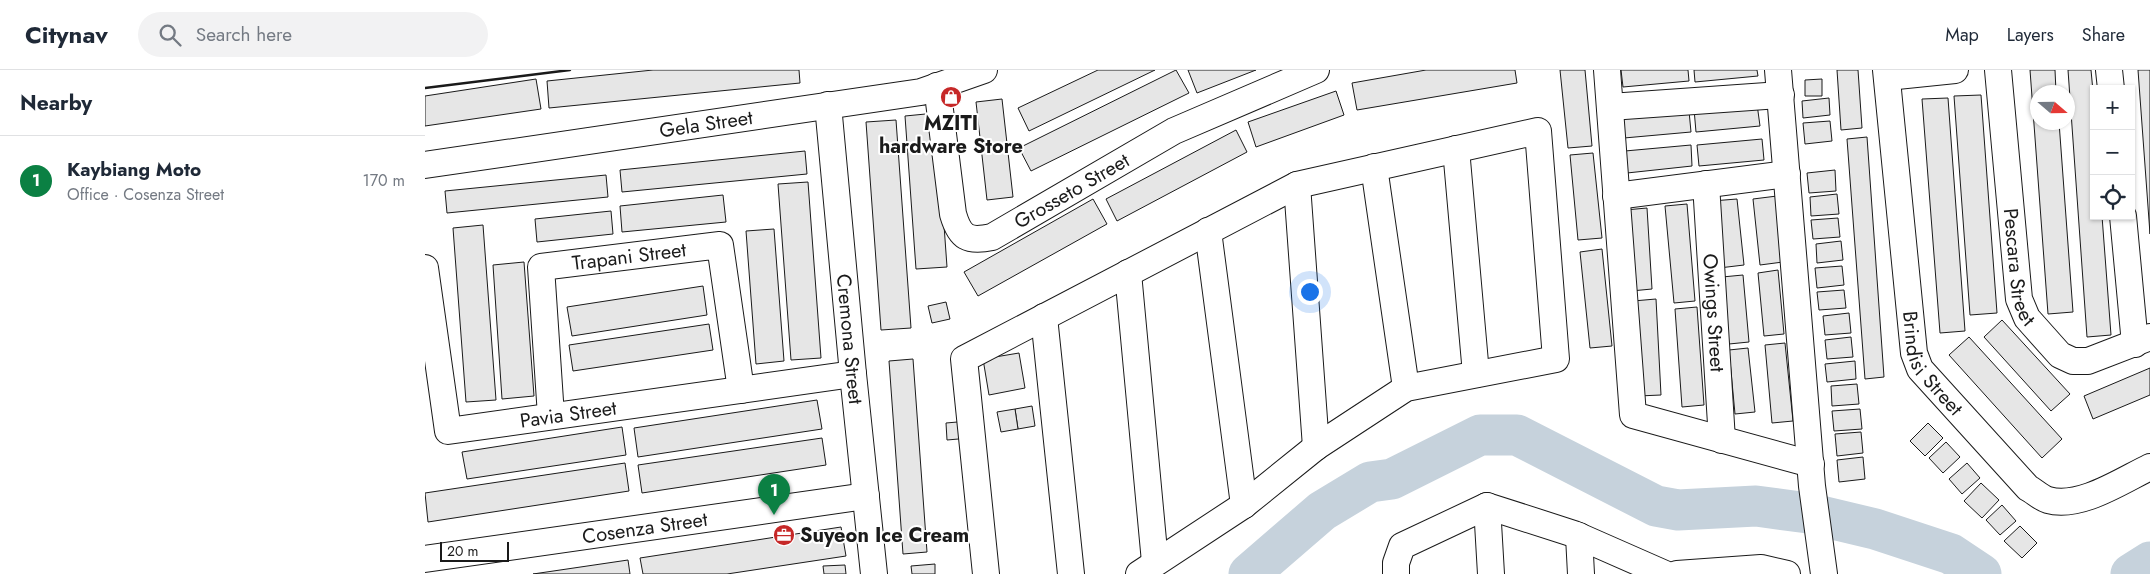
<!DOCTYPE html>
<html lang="en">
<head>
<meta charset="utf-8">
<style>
	:root { --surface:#fff; --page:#f2f2f3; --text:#1f2937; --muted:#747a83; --line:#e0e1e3; --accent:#0b8043 }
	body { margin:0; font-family:Jost,sans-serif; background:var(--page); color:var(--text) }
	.controls { position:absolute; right:15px; top:15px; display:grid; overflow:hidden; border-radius:0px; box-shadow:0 1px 4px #0004 }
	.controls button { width:45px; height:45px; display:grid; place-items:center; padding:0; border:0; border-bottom:1px solid var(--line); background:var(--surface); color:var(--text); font:25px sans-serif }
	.compass { position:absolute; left:1605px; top:15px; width:45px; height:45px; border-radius:50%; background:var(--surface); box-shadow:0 1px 4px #0004; rotate:110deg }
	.scale { position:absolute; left:15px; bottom:12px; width:69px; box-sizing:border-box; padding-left:5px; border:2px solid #1a1a1a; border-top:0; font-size:14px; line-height:18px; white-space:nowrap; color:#1a1a1a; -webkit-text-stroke:4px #fff; paint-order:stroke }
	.you { position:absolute; left:884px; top:221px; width:18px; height:18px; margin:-12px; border:4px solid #fff; border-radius:50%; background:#1a73e8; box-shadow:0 0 0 8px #1a73e833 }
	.badge { display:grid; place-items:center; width:32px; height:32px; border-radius:50%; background:var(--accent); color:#fff; font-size:16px; font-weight:700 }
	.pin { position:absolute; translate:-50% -41px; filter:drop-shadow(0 1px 2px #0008) }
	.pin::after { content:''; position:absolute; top:26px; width:18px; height:15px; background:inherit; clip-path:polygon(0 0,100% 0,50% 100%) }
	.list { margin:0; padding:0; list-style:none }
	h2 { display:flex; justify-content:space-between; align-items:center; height:65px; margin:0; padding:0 20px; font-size:21px }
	h2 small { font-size:16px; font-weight:400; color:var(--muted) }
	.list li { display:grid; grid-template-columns:32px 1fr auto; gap:15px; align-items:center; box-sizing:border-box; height:90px; padding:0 20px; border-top:1px solid var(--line) }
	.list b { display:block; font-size:19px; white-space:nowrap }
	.list p { margin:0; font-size:16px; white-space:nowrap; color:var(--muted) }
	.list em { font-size:16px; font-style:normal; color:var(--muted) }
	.icon { flex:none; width:28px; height:28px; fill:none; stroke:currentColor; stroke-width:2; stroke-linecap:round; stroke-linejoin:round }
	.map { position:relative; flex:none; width:1725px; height:504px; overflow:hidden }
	header { display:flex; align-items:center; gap:30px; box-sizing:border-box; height:70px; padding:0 25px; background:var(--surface); border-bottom:1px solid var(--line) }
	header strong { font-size:24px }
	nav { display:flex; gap:28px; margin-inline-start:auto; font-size:18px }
	.search { width:350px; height:45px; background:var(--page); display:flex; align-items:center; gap:12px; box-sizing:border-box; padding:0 18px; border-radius:28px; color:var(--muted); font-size:19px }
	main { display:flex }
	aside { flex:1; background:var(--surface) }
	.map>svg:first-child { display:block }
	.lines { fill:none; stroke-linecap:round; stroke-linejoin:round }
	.river { stroke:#c6d2dc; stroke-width:41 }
	.building { fill:#e6e6e6; stroke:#1a1a1a }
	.minor-casing { stroke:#1a1a1a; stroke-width:28 }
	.minor { stroke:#fff; stroke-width:26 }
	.wall { stroke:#1a1a1a; stroke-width:2.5 }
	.labels { text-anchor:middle; stroke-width:4; stroke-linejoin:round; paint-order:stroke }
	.street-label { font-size:20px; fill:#1a1a1a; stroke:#fff }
	.poi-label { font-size:20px; font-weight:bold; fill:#1a1a1a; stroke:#fff }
</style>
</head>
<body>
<header>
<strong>Citynav</strong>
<div class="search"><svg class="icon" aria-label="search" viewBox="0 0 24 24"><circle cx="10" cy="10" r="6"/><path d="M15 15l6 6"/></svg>Search here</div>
<nav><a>Map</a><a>Layers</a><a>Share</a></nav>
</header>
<main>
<aside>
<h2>Nearby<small></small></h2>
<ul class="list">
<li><span class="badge">1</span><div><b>Kaybiang Moto</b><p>Office · Cosenza Street</p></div><em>170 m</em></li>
</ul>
</aside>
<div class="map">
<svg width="1725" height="504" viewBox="0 0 1725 504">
	<rect width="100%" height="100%" fill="#fff"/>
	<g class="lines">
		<g class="river">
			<polyline points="824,504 897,441 945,412 967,409 1055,365 1092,365 1231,436 1253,440 1331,436 1383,443 1450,459 1526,484 1556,504"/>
			<polyline points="1706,504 1725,492"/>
		</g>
	</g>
	<g class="building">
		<polygon points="228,0 374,0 375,13 124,38 122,11"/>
		<polygon points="673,0 730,0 604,61 593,38"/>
		<polygon points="751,0 764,23 606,101 594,78"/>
		<polygon points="763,0 831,0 772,23"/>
		<polygon points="1001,0 1090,0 1092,13 932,40 927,13"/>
		<polygon points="1135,0 1160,0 1167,76 1143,78"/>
		<polygon points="1196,0 1263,0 1264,11 1198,17"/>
		<polygon points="1269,0 1332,0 1333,6 1270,12"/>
		<polygon points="1412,0 1433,0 1437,58 1416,60"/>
		<polygon points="1605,0 1630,0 1631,22 1612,22 1612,52 1634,52 1648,242 1623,244"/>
		<polygon points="1643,0 1666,0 1669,32 1669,146 1677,146 1686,265 1662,267"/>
		<polygon points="1713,0 1725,0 1725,164"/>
		<polygon points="111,9 116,39 0,56 0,26"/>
		<polygon points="1397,9 1397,26 1380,26 1380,10"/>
		<polygon points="911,21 919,45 831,77 823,52"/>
		<polygon points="1556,25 1572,243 1545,245 1529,26"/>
		<polygon points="1404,28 1405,45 1378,48 1377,31"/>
		<polygon points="1523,28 1540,261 1515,263 1497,29"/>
		<polygon points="577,29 588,127 562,130 551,32"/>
		<polygon points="1332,34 1335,56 1271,62 1269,39"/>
		<polygon points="1264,41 1266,62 1199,68 1197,47"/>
		<polygon points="511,43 522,197 491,199 480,46"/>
		<polygon points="471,50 486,258 456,260 441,52"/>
		<polygon points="1405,51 1407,71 1380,74 1378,53"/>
		<polygon points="811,60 822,82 692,151 681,129"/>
		<polygon points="1442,67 1459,307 1440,309 1422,69"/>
		<polygon points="1337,69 1339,90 1274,96 1272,75"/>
		<polygon points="1266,75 1267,96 1202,103 1200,81"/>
		<polygon points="380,81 382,104 197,122 195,100"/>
		<polygon points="1168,83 1177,168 1153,170 1145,85"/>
		<polygon points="1410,100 1411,121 1384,123 1382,103"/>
		<polygon points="181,105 183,127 22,143 20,121"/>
		<polygon points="383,112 396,288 366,290 353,114"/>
		<polygon points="1412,124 1414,144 1386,146 1385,127"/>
		<polygon points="298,125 301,152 197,162 195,136"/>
		<polygon points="1352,126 1358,192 1335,195 1328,129"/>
		<polygon points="668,129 682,154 553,226 539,202"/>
		<polygon points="1312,129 1319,195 1294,198 1287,131"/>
		<polygon points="1262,134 1270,231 1249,233 1240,136"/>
		<polygon points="1222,138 1227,219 1206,221 1200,140"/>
		<polygon points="186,141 188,164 112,172 110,149"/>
		<polygon points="1413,148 1415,167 1388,169 1386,150"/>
		<polygon points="58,155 71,330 41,332 28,158"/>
		<polygon points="349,159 359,291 331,294 321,161"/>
		<polygon points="1416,171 1418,190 1392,193 1391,174"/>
		<polygon points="1177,179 1187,276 1165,278 1155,182"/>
		<polygon points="99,192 109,326 77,329 68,195"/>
		<polygon points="1417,196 1419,215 1392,218 1390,198"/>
		<polygon points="1353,200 1359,264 1339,266 1333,203"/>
		<polygon points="1318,205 1324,272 1304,274 1297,207"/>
		<polygon points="278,216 282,245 147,266 142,237"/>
		<polygon points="1419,220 1421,238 1394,240 1392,222"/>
		<polygon points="1231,229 1236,325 1213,326 1208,231"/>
		<polygon points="521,232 525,249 507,253 503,236"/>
		<polygon points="1272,237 1279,335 1257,337 1250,239"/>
		<polygon points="1424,243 1426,263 1400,265 1398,246"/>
		<polygon points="1577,250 1645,324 1626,341 1559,267"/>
		<polygon points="284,254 288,280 148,301 144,275"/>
		<polygon points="1426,267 1428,287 1402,289 1400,270"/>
		<polygon points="1544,267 1637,369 1617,388 1524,285"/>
		<polygon points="1360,273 1368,351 1347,353 1340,275"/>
		<polygon points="1323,278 1330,342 1310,344 1304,280"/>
		<polygon points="594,283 600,318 564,325 558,289"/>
		<polygon points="488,289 502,482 478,484 464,291"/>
		<polygon points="1430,291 1431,309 1402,312 1400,294"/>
		<polygon points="1725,298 1725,325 1668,349 1659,326"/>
		<polygon points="1432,314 1434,334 1407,336 1406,316"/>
		<polygon points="392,330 397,359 213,387 209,358"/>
		<polygon points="607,336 610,356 593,359 590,339"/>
		<polygon points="590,339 593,359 576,362 572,342"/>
		<polygon points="1435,339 1437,359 1409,361 1407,341"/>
		<polygon points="544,351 545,368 522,370 521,353"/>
		<polygon points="1503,353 1518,368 1500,386 1485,371"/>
		<polygon points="197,357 201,385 42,409 37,382"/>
		<polygon points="1436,362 1438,383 1412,386 1410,364"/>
		<polygon points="397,368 401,395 217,423 213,395"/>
		<polygon points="1521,372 1535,387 1518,403 1504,388"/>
		<polygon points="1438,387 1440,409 1414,412 1412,390"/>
		<polygon points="200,393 204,421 3,452 0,423"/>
		<polygon points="1542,393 1555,408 1537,424 1524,409"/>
		<polygon points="1556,413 1574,430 1557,448 1539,431"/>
		<polygon points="1577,435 1591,451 1575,465 1561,450"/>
		<polygon points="1595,456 1612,473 1597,488 1579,471"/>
		<polygon points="416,457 421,486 302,504 218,504 215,488"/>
		<polygon points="203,490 205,504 108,504"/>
		<polygon points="510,494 510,504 487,504 486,496"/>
		<polygon points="420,495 421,504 399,504 398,496"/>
	</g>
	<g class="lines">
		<g class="minor-casing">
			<g id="minor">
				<polyline points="1182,0 1208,345 1386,394"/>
				<polyline points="1353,0 1387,416 1399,504"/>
				<path id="s1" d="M 1461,0 L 1489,283 L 1495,299 L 1603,418 C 1609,421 1616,428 1623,430 C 1655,439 1696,411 1725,397"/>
				<path id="s2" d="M 1573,0 L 1594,229 L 1602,248 L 1635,285 L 1648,291 L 1663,291 L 1725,267"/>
				<polyline points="1684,0 1686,19"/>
				<polyline points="1462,7 1530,0"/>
				<path id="s3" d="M 512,16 L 528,144 C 535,168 543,172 567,167 L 749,61 L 891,0"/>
				<path id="s4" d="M 403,35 L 428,304 L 449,504"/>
				<polyline points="1185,37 1356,25"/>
				<polyline points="1031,79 1051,304"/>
				<path id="s5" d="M 0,95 L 496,22 L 559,0"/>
				<polyline points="949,97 981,318"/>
				<path id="s6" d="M 1281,114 L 1297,370"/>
				<polyline points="872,115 891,377"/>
				<polyline points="1191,126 1362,104"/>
				<polyline points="1698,146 1710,274"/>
				<polyline points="783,161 819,435"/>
				<path id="s7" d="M 0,198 L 23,361 L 428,304"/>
				<polyline points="703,203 730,492"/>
				<polyline points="619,247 646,504"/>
				<path id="s8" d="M 126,346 L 116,197 L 295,175 L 316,320"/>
				<polyline points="1062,436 1066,504"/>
				<polyline points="1154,466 1156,504"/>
				<path id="s9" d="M 0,489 L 441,426"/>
				<polyline points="561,504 539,289 872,115 1113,61 1131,289 981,318 891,377 819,435 714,504"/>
				<polyline points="971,504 971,493 977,476 1062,436 1149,464 1240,504"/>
				<polyline points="1252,504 1336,498 1362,504"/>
			</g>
		</g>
		<use href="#minor" class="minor"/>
		<polyline class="wall" points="0,18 145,0"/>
	</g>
	<defs>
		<g id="shop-disc" transform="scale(1.125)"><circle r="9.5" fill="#c62828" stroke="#fff"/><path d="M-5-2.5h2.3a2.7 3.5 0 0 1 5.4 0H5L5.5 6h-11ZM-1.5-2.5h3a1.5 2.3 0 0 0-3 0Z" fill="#fff"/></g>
		<g id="office-disc" transform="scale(1.125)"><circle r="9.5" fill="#c62828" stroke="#fff"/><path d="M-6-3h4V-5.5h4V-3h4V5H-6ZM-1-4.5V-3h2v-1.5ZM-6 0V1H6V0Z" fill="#fff"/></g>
	</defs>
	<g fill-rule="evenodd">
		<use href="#shop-disc" x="526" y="27"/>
		<use href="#office-disc" x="359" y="465"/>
	</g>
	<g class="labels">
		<g class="street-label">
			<text dy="7" stroke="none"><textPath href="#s5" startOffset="284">Gela Street</textPath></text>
			<text dy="7" stroke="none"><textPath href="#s3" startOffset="274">Grosseto Street</textPath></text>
			<text dy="7" stroke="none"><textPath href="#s8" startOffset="238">Trapani Street</textPath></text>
			<text dy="7" stroke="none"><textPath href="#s2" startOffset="198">Pescara Street</textPath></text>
			<text dy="7" stroke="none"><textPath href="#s6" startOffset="129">Owings Street</textPath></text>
			<text dy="7" stroke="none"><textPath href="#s4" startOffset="235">Cremona Street</textPath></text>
			<text dy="7" stroke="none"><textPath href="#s1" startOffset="301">Brindisi Street</textPath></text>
			<text dy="7" stroke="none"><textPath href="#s7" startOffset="286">Pavia Street</textPath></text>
			<text dy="7" stroke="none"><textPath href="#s9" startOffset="222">Cosenza Street</textPath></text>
		</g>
		<g class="poi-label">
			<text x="526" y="60">MZITI<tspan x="526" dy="23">hardware Store</tspan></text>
			<text x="375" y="472" text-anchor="start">Suyeon Ice Cream</text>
		</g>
	</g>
</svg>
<div class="controls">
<button>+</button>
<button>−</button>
<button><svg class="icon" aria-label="locate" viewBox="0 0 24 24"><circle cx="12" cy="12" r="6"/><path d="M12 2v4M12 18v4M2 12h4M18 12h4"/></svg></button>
</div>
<svg class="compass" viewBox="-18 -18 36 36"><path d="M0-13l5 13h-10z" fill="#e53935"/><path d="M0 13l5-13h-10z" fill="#747a83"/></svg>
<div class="scale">20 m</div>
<div class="you"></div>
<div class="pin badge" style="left:349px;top:445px">1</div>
</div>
</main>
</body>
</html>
